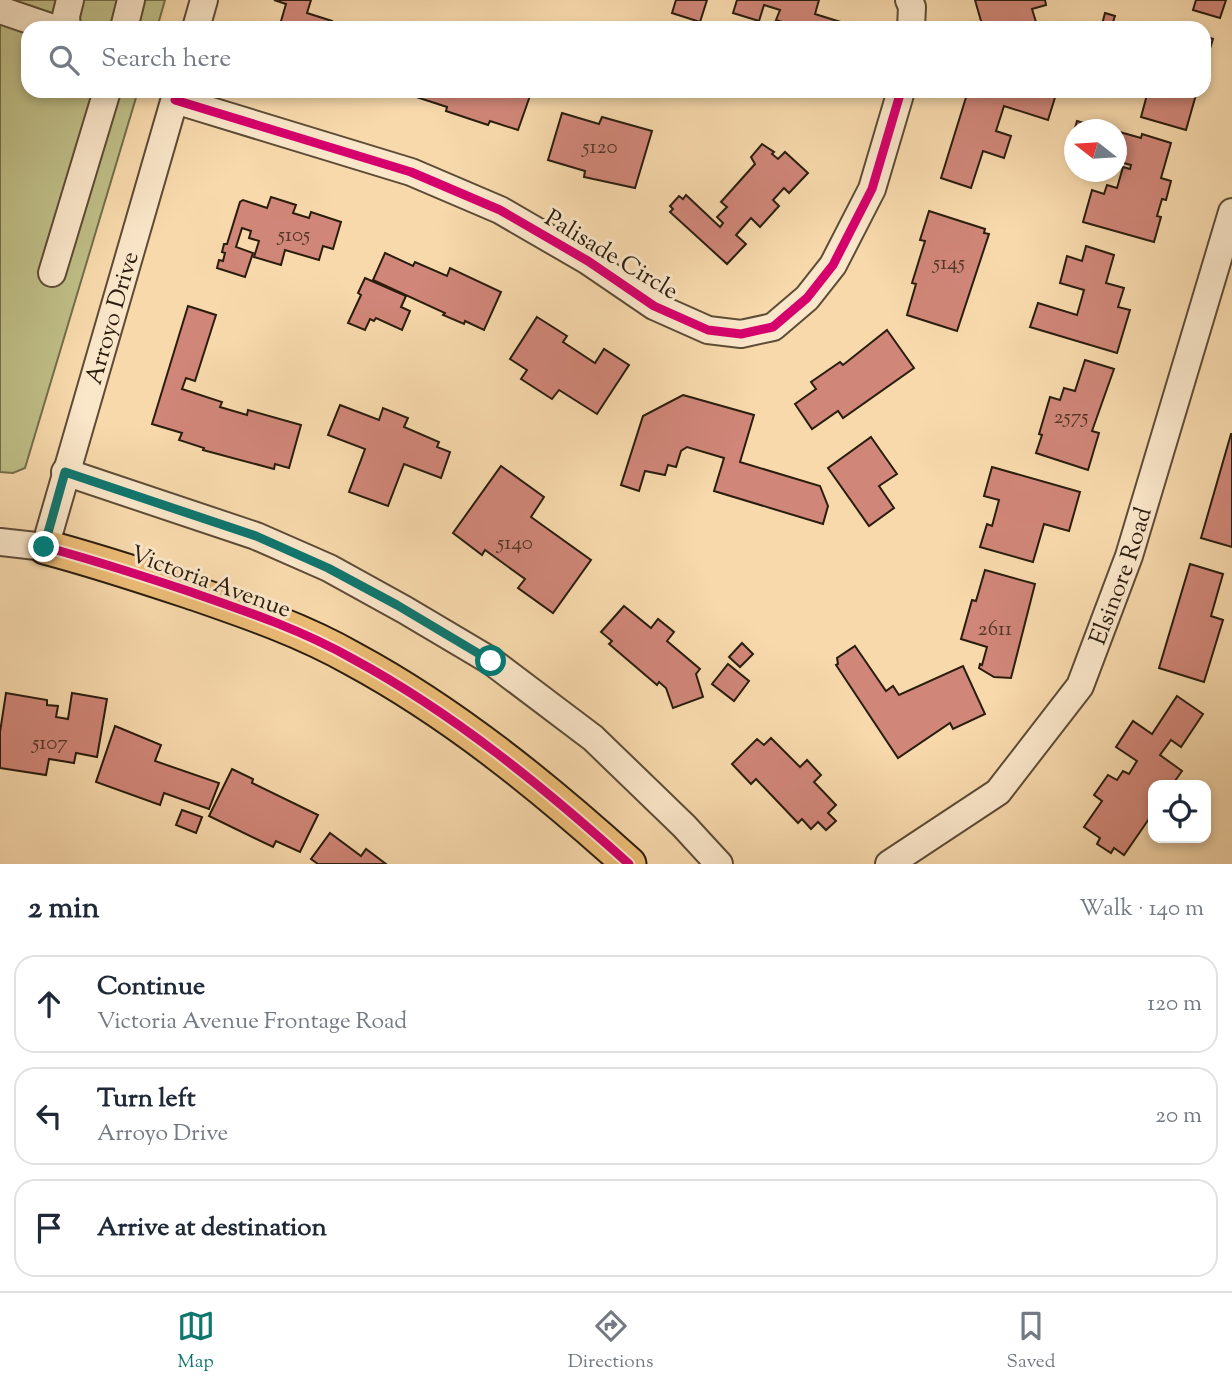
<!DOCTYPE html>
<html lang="en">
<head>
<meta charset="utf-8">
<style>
	:root { --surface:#fff; --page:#f6f6f7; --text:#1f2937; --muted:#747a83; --line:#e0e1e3; --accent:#0f766e }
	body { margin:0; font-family:"Sorts Mill Goudy",serif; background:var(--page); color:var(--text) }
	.controls { position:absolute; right:21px; bottom:21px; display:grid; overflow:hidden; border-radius:14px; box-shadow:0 4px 10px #0003 }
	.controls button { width:63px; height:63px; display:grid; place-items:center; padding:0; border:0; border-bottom:2px solid var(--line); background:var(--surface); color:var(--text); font:35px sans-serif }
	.compass { position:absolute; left:1064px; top:119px; width:63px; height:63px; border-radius:50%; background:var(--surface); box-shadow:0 4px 10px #0003; rotate:287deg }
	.stop { position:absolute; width:21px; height:21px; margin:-16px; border:5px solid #0f766e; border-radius:50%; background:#fff }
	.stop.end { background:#0f766e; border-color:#fff; box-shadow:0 2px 7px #0008 }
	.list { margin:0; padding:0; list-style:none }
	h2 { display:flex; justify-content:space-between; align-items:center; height:91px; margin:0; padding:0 28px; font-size:30px }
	h2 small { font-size:23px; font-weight:400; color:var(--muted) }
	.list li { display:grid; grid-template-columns:46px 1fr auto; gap:21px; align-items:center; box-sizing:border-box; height:98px; margin:0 14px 14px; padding:0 14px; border:2px solid var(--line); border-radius:21px }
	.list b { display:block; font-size:26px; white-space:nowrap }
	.list p { margin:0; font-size:23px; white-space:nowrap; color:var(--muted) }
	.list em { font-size:23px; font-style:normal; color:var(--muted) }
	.icon { flex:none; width:38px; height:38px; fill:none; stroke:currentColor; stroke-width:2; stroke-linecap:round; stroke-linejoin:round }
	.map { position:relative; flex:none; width:1232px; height:864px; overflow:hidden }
	.search { position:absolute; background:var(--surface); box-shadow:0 4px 10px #0003; left:21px; right:21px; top:21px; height:77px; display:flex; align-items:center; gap:18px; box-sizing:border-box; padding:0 24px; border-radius:21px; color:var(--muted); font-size:26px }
	.sheet { height:427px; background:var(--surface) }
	nav { display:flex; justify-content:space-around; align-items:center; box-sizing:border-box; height:98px; border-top:2px solid var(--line); background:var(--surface); font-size:19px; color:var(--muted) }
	nav a { display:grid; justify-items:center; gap:4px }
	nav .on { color:var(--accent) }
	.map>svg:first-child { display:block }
	.green { fill:#bfbe87; stroke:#746e4a; stroke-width:2 }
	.building { fill:#d08678; stroke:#2a1d0e; stroke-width:2 }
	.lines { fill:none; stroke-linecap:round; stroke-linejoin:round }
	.minor-casing { stroke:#5d4c36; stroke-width:30 }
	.major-casing { stroke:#2a1d0e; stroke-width:37 }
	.minor { stroke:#fae6c9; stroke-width:26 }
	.major { stroke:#ecbc76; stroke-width:33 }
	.cycleway-casing { stroke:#fae6c9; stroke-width:13 }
	.cycleway { stroke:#d6006c; stroke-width:9 }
	.route { stroke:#0f766e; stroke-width:9 }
	.labels { text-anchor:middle; stroke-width:6; stroke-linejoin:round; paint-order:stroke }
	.number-label { font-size:21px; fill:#543728 }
	.street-label { font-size:24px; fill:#2a1d0e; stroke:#fae6c9 }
</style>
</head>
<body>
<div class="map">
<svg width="1232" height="864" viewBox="0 0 1232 864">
	<rect width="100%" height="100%" fill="#f7d9ac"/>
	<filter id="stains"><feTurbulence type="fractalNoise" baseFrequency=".00286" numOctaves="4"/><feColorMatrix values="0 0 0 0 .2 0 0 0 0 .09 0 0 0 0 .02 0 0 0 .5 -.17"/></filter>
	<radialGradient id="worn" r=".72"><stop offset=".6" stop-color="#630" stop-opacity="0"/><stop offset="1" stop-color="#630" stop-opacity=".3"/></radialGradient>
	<polygon class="green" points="0,0 165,0 157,28 28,28 28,91 138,91 25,468 13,473 0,472"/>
	<g class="building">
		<polygon points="274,0 311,0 307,13 332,21 331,24 344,28 279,28 286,4"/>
		<polygon points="676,0 707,0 700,22 672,13"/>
		<polygon points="737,0 819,0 815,14 847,24 846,28 801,28 776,20 780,10 764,5 759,21 733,13"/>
		<polygon points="975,0 1045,0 1046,5 1032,9 1036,22 1013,28 983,28"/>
		<polygon points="1196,0 1226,0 1220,18 1193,10"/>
		<polygon points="1105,13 1115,16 1111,28 1101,28"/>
		<polygon points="1204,36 1213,39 1204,68"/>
		<polygon points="415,91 524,91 531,93 518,130 490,121 488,125 446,111 447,107 413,96"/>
		<polygon points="968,91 1057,91 1048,120 1004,106 996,131 1011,136 1004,158 983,151 971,188 941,178"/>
		<polygon points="1148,91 1197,91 1186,130 1141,117"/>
		<polygon points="562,113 599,124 602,117 652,131 635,188 584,177 585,171 548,160"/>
		<polygon points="1077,121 1094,126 1094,124 1112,130 1074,130 1074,147 1070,145"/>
		<polygon points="1116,131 1141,138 1142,134 1171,143 1161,178 1171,181 1166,200 1162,199 1157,216 1161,217 1154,242 1083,222 1092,190 1104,194 1107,185 1117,188 1123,167 1130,169 1131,165 1116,161"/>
		<polygon points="762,144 774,152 772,154 778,159 785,152 808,173 789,193 784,188 773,200 779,206 760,227 751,218 736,235 746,244 727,264 670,212 673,209 670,206 679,196 683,199 686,195 720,227 723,223 717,217 727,207 721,202 755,164 751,157"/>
		<polygon points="271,197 296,205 293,213 309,218 311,212 341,222 333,249 323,246 319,260 285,250 281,265 254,257 259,241 249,238 251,231 242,228 236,247 253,253 245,277 217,268 219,260 223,261 225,253 222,252 224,244 227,244 240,202 243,200 267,208"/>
		<polygon points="929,211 985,229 984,233 989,234 957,331 907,315 916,284 912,283 925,241 920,240"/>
		<polygon points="1086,246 1114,255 1106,283 1124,288 1118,307 1130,310 1117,353 1030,327 1038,303 1077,315 1084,290 1060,283 1067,256 1082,261"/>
		<polygon points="385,253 413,266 415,262 447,276 450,268 501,292 484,330 465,321 464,324 443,315 445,313 373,280"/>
		<polygon points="365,278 406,296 401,307 410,311 402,330 376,318 374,321 370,319 365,330 348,323 361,295 358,293"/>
		<polygon points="188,306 216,315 195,381 186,378 182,389 222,402 220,407 247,415 248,410 301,425 289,468 275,464 274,469 203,450 204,448 179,440 182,433 152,424"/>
		<polygon points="537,317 567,336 563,342 595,363 604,349 629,365 597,414 559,390 552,399 521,379 527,370 510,359"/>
		<polygon points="887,330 914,368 843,418 838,411 812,429 795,404 816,389 811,382 840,362 843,365"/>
		<polygon points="1085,360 1114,369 1092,431 1099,433 1088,470 1036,453 1042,435 1039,434 1050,397 1060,400 1064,388 1075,391"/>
		<polygon points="683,395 754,415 740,462 820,486 828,506 823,524 714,491 724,458 687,447 681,451 676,467 668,465 665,475 645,471 639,491 621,485 643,416"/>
		<polygon points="340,405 379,420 383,408 408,418 404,427 439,442 437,447 450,452 441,478 404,464 388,506 349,492 365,449 328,435"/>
		<polygon points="1231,434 1232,434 1232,547 1201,538"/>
		<polygon points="871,437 897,474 879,486 894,508 869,526 828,468"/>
		<polygon points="501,466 544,497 531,517 591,560 553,613 518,588 525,579 485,550 482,555 453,533"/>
		<polygon points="992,467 1080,492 1069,531 1044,524 1033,562 980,547 987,524 992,526 999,500 984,496"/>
		<polygon points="1190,564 1223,574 1211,616 1223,620 1204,682 1159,668"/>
		<polygon points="985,570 1035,584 1011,678 994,677 979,668 980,664 982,665 987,647 961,639 972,600 976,601"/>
		<polygon points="624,606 651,628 658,619 674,632 667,641 700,669 696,674 703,697 673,708 666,688 659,682 657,685 609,644 612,641 601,632"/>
		<polygon points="742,643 753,654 740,667 729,657"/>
		<polygon points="855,646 886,691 893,686 899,695 963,666 985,714 953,729 950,723 898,758 836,665 838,664 837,658"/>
		<polygon points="728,664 749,681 734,701 712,684"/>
		<polygon points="6,693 47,700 47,705 58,706 56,717 68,719 72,693 107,699 97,757 76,753 74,763 49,759 46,775 0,768 0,732"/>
		<polygon points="1177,696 1203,714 1181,747 1171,740 1160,755 1182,771 1172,785 1153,785 1153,813 1124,855 1114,848 1111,853 1097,844 1100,838 1084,827 1102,801 1094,795 1108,775 1117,780 1123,771 1129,774 1137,761 1116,747 1133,721 1152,734"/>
		<polygon points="115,726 161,745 155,761 219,783 209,809 164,793 160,805 96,782"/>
		<polygon points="771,738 800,767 807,760 821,775 814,782 836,805 828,813 836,821 826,830 818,822 811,829 802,819 798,823 756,779 751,784 732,764 757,739 764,745"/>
		<polygon points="232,769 253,779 252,783 318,815 300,852 276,841 273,847 209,816"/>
		<polygon points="182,810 202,817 196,833 176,825"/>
		<polygon points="330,833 361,856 366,849 386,864 318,864 311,859"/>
	</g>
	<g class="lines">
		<g class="minor-casing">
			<g id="minor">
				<polyline points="909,0 912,7 911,28"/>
				<polyline points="0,10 53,28"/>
				<polyline points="67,28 66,16 70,0"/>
				<polyline points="124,28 131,0"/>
				<polyline points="196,28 204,0"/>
				<polyline points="175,100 411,172 500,210 588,261 654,306 708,330 741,334 773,327 807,298 833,265 872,189 901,91"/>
				<polyline points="52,273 107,91"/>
				<polyline points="65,472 256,536 329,568 405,610 491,661 593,738 684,826 719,864"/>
				<path id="s1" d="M 0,542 L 45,547 L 177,91"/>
				<path id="s2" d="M 889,864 L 998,792 L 1080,686 L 1129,556 L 1232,212"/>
			</g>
		</g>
		<g class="major-casing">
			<path id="major" d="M 45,547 C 94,560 143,576 191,592 C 246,611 302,630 353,659 C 453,713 545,788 629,864"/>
		</g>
		<use href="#minor" class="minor"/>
		<use href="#major" class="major"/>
		<g class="cycleway-casing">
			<g id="cycleway">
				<polyline points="175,100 411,172 500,210 588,261 654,306 708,330 741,334 773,327 807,298 833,265 872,189 901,91"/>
				<path d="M 45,547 C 94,560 143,576 191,592 C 246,611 302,630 353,659 C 453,713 545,788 629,864"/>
			</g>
		</g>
		<use href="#cycleway" class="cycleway"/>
	</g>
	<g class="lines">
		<polyline class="route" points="44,547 65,472 256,536 328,568 397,605 491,661"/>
	</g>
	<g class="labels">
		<g class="number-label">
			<text x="600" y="153">5120</text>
			<text x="294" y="241">5105</text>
			<text x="949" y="269">5145</text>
			<text x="1071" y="423">2575</text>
			<text x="515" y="549">5140</text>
			<text x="995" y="635">2611</text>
			<text x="50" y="749">5107</text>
		</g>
		<g class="street-label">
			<text transform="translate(612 254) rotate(31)" y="8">Palisade Circle</text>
			<text dy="8" stroke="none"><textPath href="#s1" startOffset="284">Arroyo Drive</textPath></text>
			<text dy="8" stroke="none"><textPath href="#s2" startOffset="382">Elsinore Road</textPath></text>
			<text transform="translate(211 581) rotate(20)" y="8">Victoria Avenue</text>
		</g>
	</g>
	<rect width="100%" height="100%" filter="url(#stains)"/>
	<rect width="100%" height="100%" fill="url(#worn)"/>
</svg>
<div class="controls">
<button><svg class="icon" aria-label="locate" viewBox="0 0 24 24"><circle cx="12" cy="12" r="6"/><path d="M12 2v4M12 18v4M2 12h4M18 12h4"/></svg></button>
</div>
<svg class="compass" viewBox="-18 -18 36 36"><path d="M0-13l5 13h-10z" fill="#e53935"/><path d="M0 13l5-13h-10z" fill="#747a83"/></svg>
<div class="stop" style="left:491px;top:661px"></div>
<div class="stop end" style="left:44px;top:547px"></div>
<div class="search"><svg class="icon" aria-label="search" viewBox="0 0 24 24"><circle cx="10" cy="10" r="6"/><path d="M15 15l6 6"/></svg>Search here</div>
</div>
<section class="sheet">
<h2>2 min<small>Walk · 140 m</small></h2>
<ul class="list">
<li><svg class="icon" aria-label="ahead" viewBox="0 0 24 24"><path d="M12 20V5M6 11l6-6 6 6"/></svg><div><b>Continue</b><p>Victoria Avenue Frontage Road</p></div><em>120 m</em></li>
<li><svg class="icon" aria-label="left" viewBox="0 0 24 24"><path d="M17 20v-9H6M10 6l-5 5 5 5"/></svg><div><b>Turn left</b><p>Arroyo Drive</p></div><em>20 m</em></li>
<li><svg class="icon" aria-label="arrive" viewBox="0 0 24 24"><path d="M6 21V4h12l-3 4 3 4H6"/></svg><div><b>Arrive at destination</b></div></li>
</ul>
</section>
<nav>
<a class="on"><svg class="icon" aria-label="map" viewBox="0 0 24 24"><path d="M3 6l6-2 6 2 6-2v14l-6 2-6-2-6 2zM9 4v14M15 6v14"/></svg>Map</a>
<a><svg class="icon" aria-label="directions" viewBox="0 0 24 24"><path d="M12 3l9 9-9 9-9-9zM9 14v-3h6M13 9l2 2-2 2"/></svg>Directions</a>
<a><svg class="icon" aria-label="saved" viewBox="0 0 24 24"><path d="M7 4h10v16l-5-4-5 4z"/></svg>Saved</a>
</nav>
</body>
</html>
